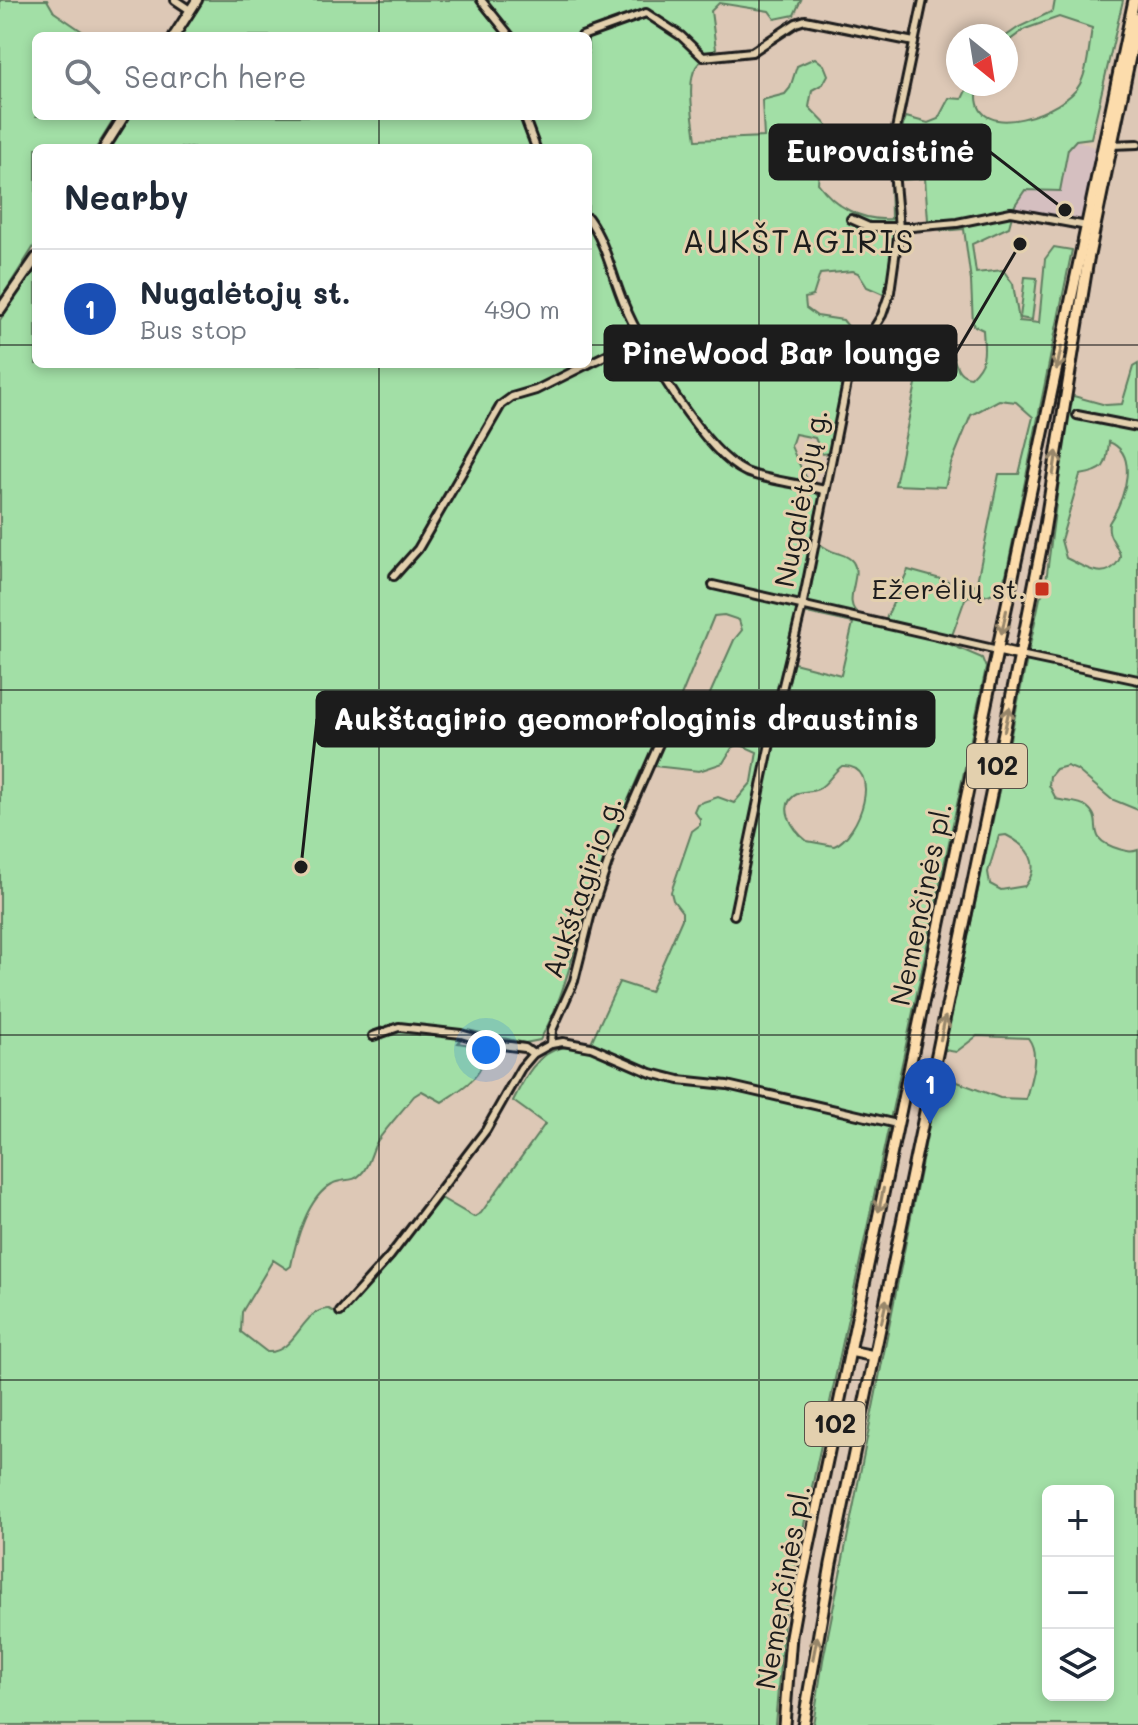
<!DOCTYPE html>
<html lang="en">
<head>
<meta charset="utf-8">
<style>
	:root { --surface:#fff; --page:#f6f6f7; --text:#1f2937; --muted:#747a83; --line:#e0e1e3; --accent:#d93025 }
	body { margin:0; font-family:Mali,sans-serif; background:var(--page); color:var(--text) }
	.controls { position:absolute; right:24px; bottom:24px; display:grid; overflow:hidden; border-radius:12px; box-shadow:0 4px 12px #0003 }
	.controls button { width:72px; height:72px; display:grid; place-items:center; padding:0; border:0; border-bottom:2px solid var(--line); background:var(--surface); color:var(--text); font:40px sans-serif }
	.compass { position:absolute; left:946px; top:24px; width:72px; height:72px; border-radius:50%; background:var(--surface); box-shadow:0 4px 12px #0003; rotate:150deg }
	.you { position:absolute; left:486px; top:1050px; width:28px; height:28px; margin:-20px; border:6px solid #fff; border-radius:50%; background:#1a73e8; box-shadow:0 0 0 12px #1a73e833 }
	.badge { display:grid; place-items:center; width:52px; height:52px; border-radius:50%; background:var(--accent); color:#fff; font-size:26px; font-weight:700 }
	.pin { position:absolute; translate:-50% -66px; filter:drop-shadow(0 2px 4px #0008) }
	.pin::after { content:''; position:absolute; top:42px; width:28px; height:24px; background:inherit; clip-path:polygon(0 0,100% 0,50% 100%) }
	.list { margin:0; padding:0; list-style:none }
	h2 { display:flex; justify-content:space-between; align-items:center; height:104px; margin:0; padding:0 32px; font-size:34px }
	h2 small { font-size:26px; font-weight:400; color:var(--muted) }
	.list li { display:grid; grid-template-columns:52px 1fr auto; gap:24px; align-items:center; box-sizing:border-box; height:120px; padding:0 32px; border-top:2px solid var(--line) }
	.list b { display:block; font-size:30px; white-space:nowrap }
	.list p { margin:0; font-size:26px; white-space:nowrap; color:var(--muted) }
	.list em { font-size:26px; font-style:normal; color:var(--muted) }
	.icon { flex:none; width:44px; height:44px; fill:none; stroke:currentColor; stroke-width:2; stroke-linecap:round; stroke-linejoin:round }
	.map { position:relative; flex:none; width:1138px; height:1725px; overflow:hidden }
	.search { position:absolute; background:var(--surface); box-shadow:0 4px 12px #0003; left:32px; top:32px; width:560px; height:88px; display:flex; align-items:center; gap:20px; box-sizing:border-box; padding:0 28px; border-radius:12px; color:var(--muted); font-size:30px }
	.panel { position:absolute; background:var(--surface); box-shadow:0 4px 12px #0003; left:32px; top:144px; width:560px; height:224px; border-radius:12px }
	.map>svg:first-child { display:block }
	.built { fill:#d5bfc0 }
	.green { fill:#a2dfa6; stroke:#5f7e61; stroke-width:2; fill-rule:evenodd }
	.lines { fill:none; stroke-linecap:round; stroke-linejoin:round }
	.street-casing { stroke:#1c1c1c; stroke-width:12 }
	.secondary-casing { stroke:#1c1c1c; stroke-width:14 }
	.primary-casing { stroke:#1c1c1c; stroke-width:15 }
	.street { stroke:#e3d0ae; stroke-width:6 }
	.secondary { stroke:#e3d0ae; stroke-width:8 }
	.primary { stroke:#fcdcac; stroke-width:9 }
	.oneway { stroke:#97866b }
	.grid { fill:none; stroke:#1c1c1c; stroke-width:2; stroke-opacity:0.55 }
	.poi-dot { fill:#c8321e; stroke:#e3d0ae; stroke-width:3 }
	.labels { text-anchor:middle; stroke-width:6; stroke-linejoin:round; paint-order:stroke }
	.shield { fill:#e3d0ae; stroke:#585248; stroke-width:2 }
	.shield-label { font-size:26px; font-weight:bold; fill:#1c1c1c }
	.street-label { font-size:28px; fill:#1c1c1c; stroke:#e3d0ae }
	.poi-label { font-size:28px; fill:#1c1c1c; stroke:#e3d0ae; text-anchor:end }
	.quarter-label { font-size:32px; letter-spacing:2px; fill:#1c1c1c; stroke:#e3d0ae }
	.leader { fill:none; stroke:#1c1c1c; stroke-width:3 }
	.callout-dot { fill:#1c1c1c; stroke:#e3d0ae; stroke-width:3 }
	.callout { fill:#1c1c1c; stroke:#1c1c1c; stroke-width:3 }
	.callout-label { font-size:30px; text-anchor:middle; font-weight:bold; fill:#fff }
</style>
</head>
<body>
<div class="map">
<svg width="1138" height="1725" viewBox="0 0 1138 1725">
	<rect width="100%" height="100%" fill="#ddc8b6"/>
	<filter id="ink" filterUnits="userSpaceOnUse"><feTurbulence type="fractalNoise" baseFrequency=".0125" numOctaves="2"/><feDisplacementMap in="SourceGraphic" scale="16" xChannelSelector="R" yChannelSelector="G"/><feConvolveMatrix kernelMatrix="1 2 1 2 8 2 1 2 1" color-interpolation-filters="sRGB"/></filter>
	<g filter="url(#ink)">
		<polygon class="built" points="1076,140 1096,148 1096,151 1082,218 1077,228 1013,216 1015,205 1025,190 1060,191 1068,149"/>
		<g class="green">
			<polygon points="0,0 47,0 54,12 89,36 36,36 36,116 116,116 96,148 36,148 36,243 0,300"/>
			<path d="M 202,0 L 801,0 L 794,15 L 775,19 L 769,11 L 719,3 L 711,11 L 716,49 C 710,56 701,59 696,67 C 686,81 694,123 696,140 L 764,137 L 762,100 L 785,94 L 790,88 L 797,66 L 815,58 L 824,65 L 828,75 L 823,84 L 812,90 L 809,107 L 839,138 L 819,173 L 818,183 C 835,207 861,221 891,219 L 890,174 L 900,173 C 898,153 898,136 906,117 L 928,123 L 938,119 L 949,98 L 962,99 L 969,84 L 984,84 L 977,94 C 975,145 1066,112 1080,84 C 1088,69 1089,46 1092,28 L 1059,17 L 1025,29 L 1006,43 L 1006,36 L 1019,27 L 1053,11 L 1055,0 L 1123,0 L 1091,138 L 1076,140 L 1068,149 L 1060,191 L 1025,190 L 1015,205 L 1009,227 L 972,244 L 976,273 L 1003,270 L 1013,284 L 1019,321 L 1039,323 L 1045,259 L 1054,247 L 1072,250 L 1006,575 C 993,595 993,597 969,596 L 965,599 L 949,644 L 982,658 L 986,668 L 784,1619 L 775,1725 L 0,1725 L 0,320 L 36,266 L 36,364 L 588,364 L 588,148 L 110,148 L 130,116 L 588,116 L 588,36 L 180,36 ZM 925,178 L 928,220 L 942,231 L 964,229 L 971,281 L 973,325 L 983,330 C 984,351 988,361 971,377 C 954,375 957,359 948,348 L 922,340 L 914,343 L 917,379 L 895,485 L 945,487 L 951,464 L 971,415 L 999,400 L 1016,402 L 1033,417 L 1019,474 L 999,474 L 977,582 L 968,592 L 948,592 L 948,581 L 908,570 L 884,623 C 876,620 866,619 860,615 C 840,603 863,577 853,562 C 849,556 843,555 837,553 C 803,541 813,526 820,498 C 808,482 798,464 791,446 L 795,434 L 815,438 L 822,454 L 829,453 L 849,365 L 860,341 L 843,320 L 817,316 L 806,308 L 805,298 L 813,296 L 820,274 L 853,271 L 858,273 L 867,287 L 883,294 L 898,266 L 900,180 ZM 807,613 L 853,623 L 841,675 L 790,662 L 803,615 ZM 724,615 L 739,620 L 742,630 L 734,640 L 701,714 L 677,706 L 714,616 ZM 739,744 L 757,752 L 752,782 L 734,803 L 718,797 L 697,804 L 694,811 L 700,819 L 700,825 L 692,831 L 671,892 L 673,900 L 682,912 L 682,919 L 650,992 L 619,982 L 587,1051 C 579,1050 568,1046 561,1048 C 536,1053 523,1081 513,1101 L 545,1124 L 481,1213 L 474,1217 L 441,1198 L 384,1269 L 343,1314 L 339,1315 L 329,1309 C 302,1308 296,1354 267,1352 L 241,1332 L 242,1312 L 273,1260 L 287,1269 L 291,1266 C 296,1239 308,1197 332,1184 C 342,1178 353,1183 361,1174 C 370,1166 371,1150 378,1140 C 389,1125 402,1111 414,1096 L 422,1091 L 442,1102 C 459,1090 496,1071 477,1046 L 458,1043 L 468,1030 L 525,1043 L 540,1040 C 564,998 571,958 586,914 C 602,865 620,817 641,770 L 654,766 L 699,771 L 723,763 L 732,748 ZM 842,766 C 885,764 859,837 834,846 L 807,841 C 793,830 775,804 799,793 C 805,791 812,792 818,789 C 828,784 833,772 842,766 Z"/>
			<polygon points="1025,277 1037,278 1032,320 1020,318"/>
			<path d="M 1138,364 L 1138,810 L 1111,799 L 1077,770 L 1067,766 L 1056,769 L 1050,776 L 1049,785 L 1056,799 C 1066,802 1080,801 1087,807 C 1107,823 1081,838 1119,849 C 1127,851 1130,853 1138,850 L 1138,1725 L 813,1725 L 823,1660 L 939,1075 L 1000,1098 L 1026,1099 C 1030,1080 1041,1055 1028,1038 L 977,1036 L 956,1052 L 944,1050 L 1040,598 L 1045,589 L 1070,395 L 1106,405 L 1122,404 L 1133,367 ZM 1109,442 C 1138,453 1127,495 1109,523 C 1107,536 1114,540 1119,552 C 1121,557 1120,559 1117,563 C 1104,582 1081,565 1066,558 L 1061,540 L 1080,475 C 1106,471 1106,467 1109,442 ZM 1006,835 C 1028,846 1042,864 1025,886 L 1001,890 L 990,884 L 988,872 L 999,836 ZM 1048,1491 L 1108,1491 L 1108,1695 L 1048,1695 Z"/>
		</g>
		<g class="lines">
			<g class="street-casing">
				<g id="street">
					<polyline points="175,0 190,10"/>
					<polyline points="481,0 510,36"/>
					<polyline points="582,36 646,13 681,36 703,57 752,52 796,23 805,20 914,42"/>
					<polyline points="524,116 536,148"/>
					<polyline points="1110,145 1138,144"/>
					<path d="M 588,218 C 606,243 612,276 624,304 C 641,346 705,454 746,472 C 765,480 802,484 824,490"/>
					<polyline points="851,219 869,227 912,227 957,223 1011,212 1087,226"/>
					<polyline points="588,364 641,338"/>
					<polyline points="1077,415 1138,427"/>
					<polyline points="394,576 418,549 501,405 512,397 536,390 588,364"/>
					<polyline points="713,585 998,650"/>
					<polyline points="1020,655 1138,680"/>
					<polyline points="734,915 777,710 802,607 848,378 854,361 882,315 890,292 899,228 894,171 895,134 923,0"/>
					<polyline points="373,1036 399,1027 461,1034 494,1044 525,1048 533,1054"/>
					<polyline points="551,1044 552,1030 574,981 591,913 613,848 665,730 681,714 762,725 774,714"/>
					<polyline points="340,1312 390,1256 486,1130 521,1068 533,1054 551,1044 563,1042 591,1047 651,1073 679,1080 727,1085 897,1124"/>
				</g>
			</g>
			<g class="secondary-casing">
				<g id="secondary">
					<polyline points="174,36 197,0"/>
					<polyline points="104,148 124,116"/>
					<polyline points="0,310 36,258"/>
				</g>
			</g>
			<g class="primary-casing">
				<g id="primary">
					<polyline points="998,650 1020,655"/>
					<polyline points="850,1351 874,1356"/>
					<polyline points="784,1725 791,1636 796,1608 1134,0"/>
					<polyline points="803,1725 831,1564 1020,655 1042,544 1088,260 1138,18"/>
				</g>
			</g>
			<use href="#street" class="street"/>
			<use href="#secondary" class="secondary"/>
			<use href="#primary" class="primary"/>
		</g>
		<defs><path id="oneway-shaft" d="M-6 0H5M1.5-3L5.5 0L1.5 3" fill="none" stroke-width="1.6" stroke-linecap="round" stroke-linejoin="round" transform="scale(2)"/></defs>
		<g class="oneway">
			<use href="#oneway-shaft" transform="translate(1059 358) rotate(102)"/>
			<use href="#oneway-shaft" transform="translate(1055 463) rotate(-81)"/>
			<use href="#oneway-shaft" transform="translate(1004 622) rotate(102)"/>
			<use href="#oneway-shaft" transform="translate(1007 719) rotate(-78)"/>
			<use href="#oneway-shaft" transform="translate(943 1028) rotate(-78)"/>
			<use href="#oneway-shaft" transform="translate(881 1200) rotate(102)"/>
			<use href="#oneway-shaft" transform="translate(884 1311) rotate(-78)"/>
			<use href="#oneway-shaft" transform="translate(815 1648) rotate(-79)"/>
		</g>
	</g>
	<path class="grid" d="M 379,0 L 379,36M 759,0 L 759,1725M 379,116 L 379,148M 0,345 L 36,345M 588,345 L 1138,345M 379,364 L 379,1725M 0,690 L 1138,690M 0,1035 L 1138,1035M 0,1380 L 1138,1380"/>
	<rect class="poi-dot" x="1034" y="581" width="16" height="16" rx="4"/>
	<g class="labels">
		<g class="shield">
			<rect x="967" y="744" width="60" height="44" rx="6"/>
			<rect x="805" y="1402" width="60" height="44" rx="6"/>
		</g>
		<g class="shield-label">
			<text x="997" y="775">102</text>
			<text x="835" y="1433">102</text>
		</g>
		<g class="street-label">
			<text transform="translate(801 498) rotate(-79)" y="10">Nugalėtojų g.</text>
			<text transform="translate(582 887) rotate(-71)" y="10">Aukštagirio g.</text>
			<text transform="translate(921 904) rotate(-78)" y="10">Nemenčinės pl.</text>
			<text transform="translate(783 1587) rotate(-80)" y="10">Nemenčinės pl.</text>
		</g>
		<g class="poi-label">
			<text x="1026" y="599">Ežerėlių st.</text>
		</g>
		<g class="quarter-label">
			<text x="799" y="253">AUKŠTAGIRIS</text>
		</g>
	</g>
	<path class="leader" d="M1065 210L990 152M1020 244L956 353M301 867L317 719"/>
	<g class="callout-dot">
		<circle cx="1065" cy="210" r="8"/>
		<circle cx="1020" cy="244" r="8"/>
		<circle cx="301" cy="867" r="8"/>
	</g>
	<g class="callout">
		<rect x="770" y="125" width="220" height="54" rx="8"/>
		<rect x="605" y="326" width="351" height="54" rx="8"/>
		<rect x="317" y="692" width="617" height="54" rx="8"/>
	</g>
	<g class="callout-label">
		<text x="880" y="162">Eurovaistinė</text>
		<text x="781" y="364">PineWood Bar lounge</text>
		<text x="626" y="730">Aukštagirio geomorfologinis draustinis</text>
	</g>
</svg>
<div class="controls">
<button>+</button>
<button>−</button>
<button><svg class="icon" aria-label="layers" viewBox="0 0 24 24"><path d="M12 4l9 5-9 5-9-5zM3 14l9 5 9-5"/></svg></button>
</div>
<svg class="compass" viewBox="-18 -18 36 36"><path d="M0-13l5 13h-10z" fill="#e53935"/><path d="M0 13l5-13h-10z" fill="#747a83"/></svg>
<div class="you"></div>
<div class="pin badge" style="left:930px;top:1124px;background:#1a4fb4">1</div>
<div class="search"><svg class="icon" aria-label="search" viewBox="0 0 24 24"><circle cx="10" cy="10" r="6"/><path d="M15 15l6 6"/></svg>Search here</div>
<section class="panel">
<h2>Nearby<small></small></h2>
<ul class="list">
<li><span class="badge" style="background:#1a4fb4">1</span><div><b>Nugalėtojų st.</b><p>Bus stop</p></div><em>490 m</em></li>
</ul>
</section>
</div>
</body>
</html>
